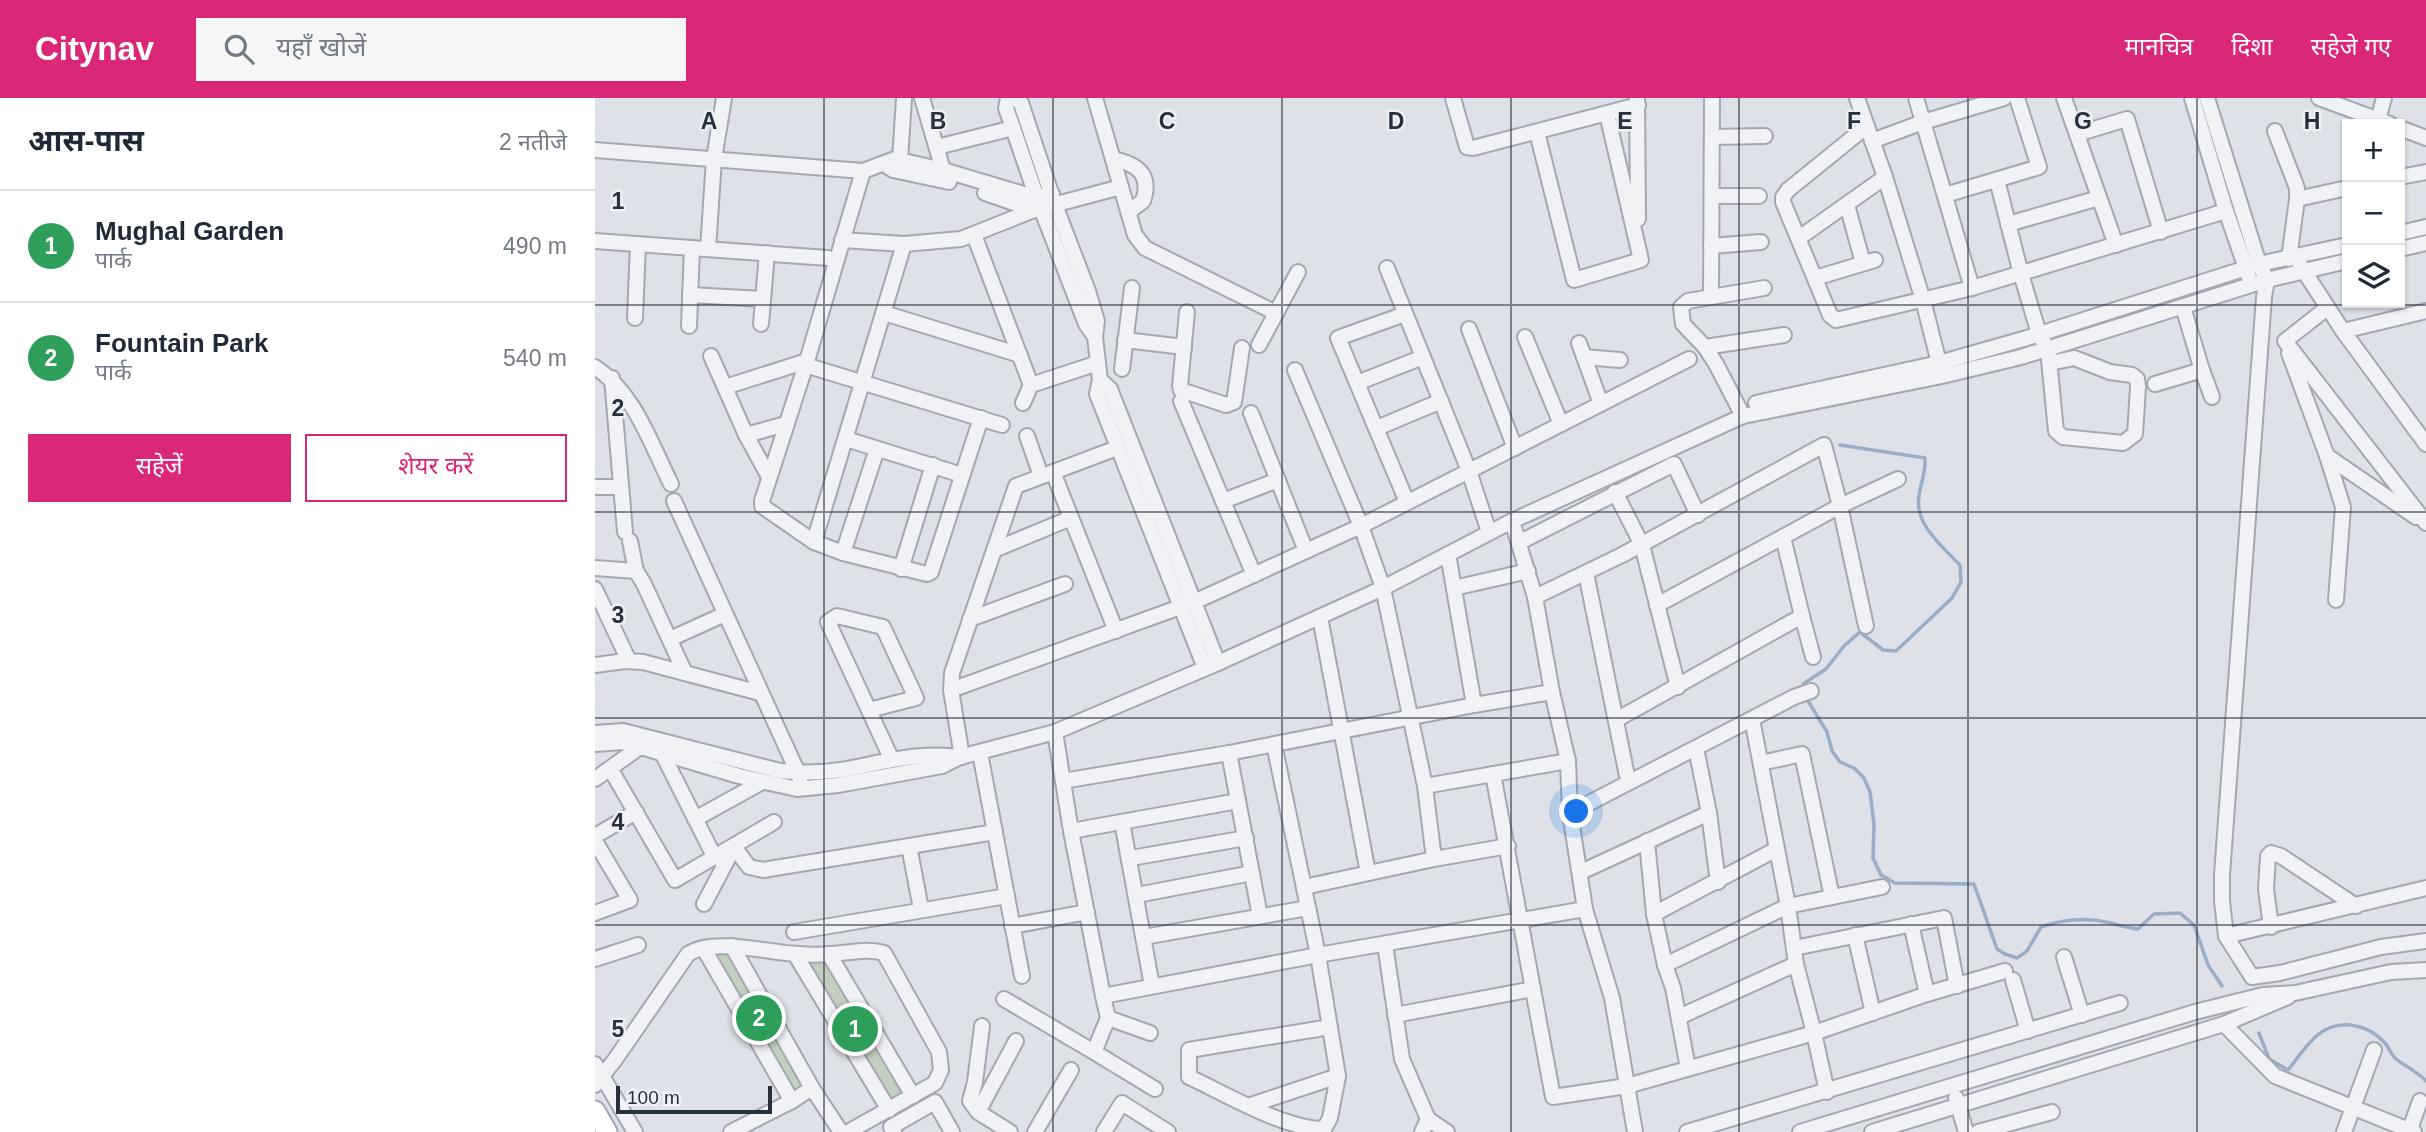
<!DOCTYPE html>
<html lang="hi">
<head>
<meta charset="utf-8">
<style>
	:root { --surface:#fff; --page:#f6f6f7; --text:#1f2937; --muted:#747a83; --line:#e0e1e3; --accent:#db2777 }
	body { margin:0; font-family:Helvetica,"Noto Sans Devanagari",sans-serif; background:var(--page); color:var(--text) }
	.controls { position:absolute; right:21px; top:21px; display:grid; overflow:hidden; border-radius:0px; box-shadow:0 2px 5px #0004 }
	.controls button { width:63px; height:63px; display:grid; place-items:center; padding:0; border:0; border-bottom:2px solid var(--line); background:var(--surface); color:var(--text); font:35px sans-serif }
	.scale { position:absolute; left:21px; bottom:18px; width:156px; box-sizing:border-box; padding-left:7px; border:4px solid #282f3d; border-top:0; font-size:19px; line-height:24px; white-space:nowrap; color:#282f3d; -webkit-text-stroke:5px #edf0f4; paint-order:stroke }
	.you { position:absolute; left:982px; top:714px; width:24px; height:24px; margin:-18px; border:5px solid #fff; border-radius:50%; background:#1a73e8; box-shadow:0 0 0 10px #1a73e833 }
	.badge { display:grid; place-items:center; width:46px; height:46px; border-radius:50%; background:var(--accent); color:#fff; font-size:23px; font-weight:700 }
	.pin { position:absolute; translate:-50% -50%; border:4px solid #fff; box-shadow:0 2px 7px #0006 }
	.list { margin:0; padding:0; list-style:none }
	h2 { display:flex; justify-content:space-between; align-items:center; height:91px; margin:0; padding:0 28px; font-size:30px }
	h2 small { font-size:23px; font-weight:400; color:var(--muted) }
	.list li { display:grid; grid-template-columns:46px 1fr auto; gap:21px; align-items:center; box-sizing:border-box; height:112px; padding:0 28px; border-top:2px solid var(--line) }
	.list b { display:block; font-size:26px; white-space:nowrap }
	.list p { margin:0; font-size:23px; white-space:nowrap; color:var(--muted) }
	.list em { font-size:23px; font-style:normal; color:var(--muted) }
	.actions { display:flex; gap:14px; padding:21px 28px }
	.actions a { flex:1; padding:16px 0; border:2px solid var(--accent); border-radius:0px; text-align:center; font-size:24px; color:var(--accent) }
	.actions .main { background:var(--accent); color:#fff }
	.icon { flex:none; width:38px; height:38px; fill:none; stroke:currentColor; stroke-width:2; stroke-linecap:round; stroke-linejoin:round }
	.map { position:relative; flex:none; width:1831px; height:1034px; overflow:hidden }
	header { display:flex; align-items:center; gap:42px; box-sizing:border-box; height:98px; padding:0 35px; background:var(--accent); color:#fff }
	header strong { font-size:33px }
	nav { display:flex; gap:38px; margin-inline-start:auto; font-size:24px }
	.search { width:490px; height:63px; background:var(--page); display:flex; align-items:center; gap:18px; box-sizing:border-box; padding:0 24px; border-radius:0px; color:var(--muted); font-size:26px }
	main { display:flex }
	aside { flex:1; background:var(--surface) }
	.map>svg:first-child { display:block }
	.green { fill:#c3d0bf }
	.lines { fill:none; stroke-linecap:round; stroke-linejoin:round }
	.stream { stroke:#9aaec6; stroke-width:3.5 }
	.minor-casing { stroke:#a4a8b1; stroke-width:18 }
	.major-casing { stroke:#9da5b2; stroke-width:23 }
	.minor { stroke:#f0f2f5; stroke-width:14 }
	.major { stroke:#fff; stroke-width:19 }
	.grid { fill:none; stroke:#282f3d; stroke-width:2; stroke-opacity:0.55 }
	.grid-label { font-size:23px; text-anchor:middle; font-weight:bold; fill:#282f3d; stroke:#edf0f4; stroke-width:5; stroke-linejoin:round; paint-order:stroke }
</style>
</head>
<body>
<header>
<strong>Citynav</strong>
<div class="search"><svg class="icon" aria-label="search" viewBox="0 0 24 24"><circle cx="10" cy="10" r="6"/><path d="M15 15l6 6"/></svg>यहाँ खोजें</div>
<nav><a>मानचित्र</a><a>दिशा</a><a>सहेजे गए</a></nav>
</header>
<main>
<aside>
<h2>आस-पास<small>2 नतीजे</small></h2>
<ul class="list">
<li><span class="badge" style="background:#2e9e5b">1</span><div><b>Mughal Garden</b><p>पार्क</p></div><em>490 m</em></li>
<li><span class="badge" style="background:#2e9e5b">2</span><div><b>Fountain Park</b><p>पार्क</p></div><em>540 m</em></li>
</ul>
<div class="actions"><a class="main">सहेजें</a><a>शेयर करें</a></div>
</aside>
<div class="map">
<svg width="1831" height="1034" viewBox="0 0 1831 1034">
	<rect width="100%" height="100%" fill="#dee1e7"/>
	<g class="green">
		<polygon points="134,852 211,986 199,996 116,853"/>
		<polygon points="208,861 230,864 312,997 296,1006"/>
	</g>
	<g class="lines">
		<g class="stream">
			<path d="M 1209,591 L 1208,586 L 1231,571 L 1249,548 L 1265,534 L 1288,552 L 1301,553 L 1357,500 L 1366,484 L 1365,467 C 1347,448 1319,426 1324,398 C 1326,383 1331,375 1330,360 L 1245,347"/>
			<path d="M 1210,598 L 1232,634 L 1237,653 L 1245,664 L 1259,670 L 1269,680 L 1275,694 L 1279,726 L 1278,760 L 1286,777 L 1300,785 L 1379,786 L 1402,851 L 1410,856 L 1422,860 L 1432,853 L 1446,829 C 1469,821 1492,819 1516,825 C 1526,828 1532,830 1543,831 L 1559,816 L 1585,815 L 1599,827 L 1613,867 L 1627,888"/>
			<path d="M 1664,935 L 1674,961 L 1693,972 C 1710,951 1724,924 1755,927 C 1769,929 1778,933 1788,943 C 1794,948 1795,956 1801,961 C 1811,969 1822,973 1831,983"/>
		</g>
		<g class="minor-casing">
			<g id="minor">
				<polyline points="327,0 348,72"/>
				<polyline points="413,0 411,10 442,100 491,226 500,239"/>
				<polyline points="420,0 426,5 460,107 493,193 502,223 500,239 505,282 502,296 610,570"/>
				<polyline points="500,0 540,137 550,150 681,215"/>
				<polyline points="858,0 872,49 878,50 1043,7"/>
				<polyline points="1042,0 1043,121"/>
				<polyline points="1262,0 1290,79 1328,202 1346,273"/>
				<polyline points="1321,0 1377,190"/>
				<polyline points="1469,0 1521,147"/>
				<polyline points="1597,0 1631,113 1654,179"/>
				<polyline points="1612,0 1664,166 1672,182 1669,199 1627,777 1627,803 1631,838 1657,879 1685,875 1786,849 1831,843"/>
				<polyline points="1724,0 1795,26"/>
				<polyline points="1783,22 1789,0"/>
				<polyline points="1272,28 1193,92 1188,99 1188,104 1235,217 1241,222 1377,190 1631,113"/>
				<polyline points="1805,30 1831,40"/>
				<polyline points="1680,33 1702,90 1702,101 1694,161"/>
				<polyline points="942,34 979,182 1046,162 1012,16"/>
				<polyline points="1482,36 1532,21 1566,134"/>
				<polyline points="1117,39 1170,38"/>
				<polyline points="1277,43 1328,24 1409,0"/>
				<polyline points="342,49 418,30"/>
				<polyline points="0,52 268,73 300,61 348,72 442,100 457,96"/>
				<path d="M 518,61 C 542,66 557,76 548,103 L 533,114"/>
				<polyline points="305,62 309,0"/>
				<polyline points="289,66 298,72 354,84"/>
				<polyline points="268,73 212,263 167,403 167,408 219,444 248,455 332,476 336,474 386,320"/>
				<polyline points="1805,79 1831,74"/>
				<polyline points="1402,82 1426,176 1444,236 1453,252 1461,333 1468,339 1528,345 1540,336 1543,289 1542,281 1537,277 1515,274 1479,260 1455,265"/>
				<polyline points="390,95 439,112"/>
				<polyline points="1350,97 1444,69 1422,0"/>
				<polyline points="1117,98 1164,98"/>
				<polyline points="1702,101 1752,90"/>
				<polyline points="1252,107 1268,165"/>
				<polyline points="1413,126 1504,100"/>
				<polyline points="1805,135 1831,129"/>
				<polyline points="379,137 436,287"/>
				<polyline points="1204,140 1290,79"/>
				<polyline points="247,142 309,146 366,141 439,112 526,89"/>
				<polyline points="0,143 233,160"/>
				<polyline points="1116,148 1166,144"/>
				<polyline points="113,151 119,61 129,0"/>
				<polyline points="1805,151 1831,145"/>
				<polyline points="1705,167 1748,233 1831,346"/>
				<polyline points="792,170 874,373 894,434"/>
				<polyline points="1220,180 1280,162"/>
				<polyline points="95,197 168,201"/>
				<polyline points="1116,198 1117,0"/>
				<polyline points="1588,209 1607,272 1617,299"/>
				<polyline points="1732,210 1690,243 1831,425"/>
				<polyline points="592,214 585,288 586,292 631,307 639,304 647,250"/>
				<polyline points="289,215 425,257"/>
				<polyline points="810,216 743,240 812,404"/>
				<polyline points="40,220 43,146"/>
				<polyline points="166,226 172,155"/>
				<polyline points="94,228 97,150"/>
				<polyline points="874,231 920,350"/>
				<polyline points="1748,233 1831,213"/>
				<polyline points="930,239 966,326"/>
				<polyline points="530,242 589,249"/>
				<polyline points="984,245 1006,306"/>
				<polyline points="664,247 703,174"/>
				<polyline points="1110,249 1189,237"/>
				<polyline points="1694,255 1732,358 1821,419"/>
				<polyline points="116,258 151,337 174,379"/>
				<polyline points="989,259 1025,262"/>
				<polyline points="210,267 407,327"/>
				<path d="M 0,269 C 40,296 55,344 76,386"/>
				<polyline points="527,271 537,190"/>
				<polyline points="700,272 766,428 788,490 830,688 839,761"/>
				<polyline points="17,280 30,434"/>
				<polyline points="505,282 515,291 623,565"/>
				<polyline points="762,285 828,259"/>
				<polyline points="1560,286 1607,272"/>
				<polyline points="130,289 212,263"/>
				<polyline points="586,303 659,477"/>
				<polyline points="428,305 436,287 503,265"/>
				<polyline points="1161,305 1344,265 1432,240 1664,166 1752,147"/>
				<polyline points="656,315 711,453"/>
				<polyline points="1148,318 1121,266 1110,249 1088,226 1086,209 1093,203 1169,190"/>
				<polyline points="782,330 846,303"/>
				<polyline points="151,337 191,326"/>
				<polyline points="432,338 446,378"/>
				<polyline points="251,341 367,377"/>
				<polyline points="1732,358 1748,409 1741,502"/>
				<polyline points="458,374 521,533"/>
				<polyline points="0,389 26,389"/>
				<polyline points="1020,394 1047,447 1083,589"/>
				<polyline points="79,403 203,675 205,682"/>
				<polyline points="628,403 683,382"/>
				<polyline points="917,423 940,499 957,594 973,663 975,715 990,811 1017,900 1040,1034"/>
				<polyline points="35,443 41,473"/>
				<polyline points="219,444 309,146"/>
				<polyline points="925,444 1079,366 1103,417"/>
				<polyline points="399,452 476,420"/>
				<polyline points="248,455 282,351"/>
				<polyline points="853,456 879,607"/>
				<polyline points="0,470 41,473 49,486 90,575"/>
				<polyline points="306,471 338,367"/>
				<polyline points="991,475 1033,683"/>
				<polyline points="859,490 933,473"/>
				<polyline points="0,491 34,563"/>
				<polyline points="940,499 1027,457 1229,347 1245,408 1271,528"/>
				<polyline points="1062,507 1245,408 1303,381"/>
				<polyline points="1207,518 1218,559"/>
				<polyline points="725,519 773,775"/>
				<polyline points="375,521 470,486"/>
				<polyline points="75,541 130,516"/>
				<polyline points="0,567 30,563 48,564 165,595"/>
				<polyline points="356,592 599,504 766,428 1094,261"/>
				<polyline points="274,612 321,600 288,529 242,518 233,524 297,662"/>
				<polyline points="1157,621 1193,808 1201,866 1219,935 1232,994"/>
				<polyline points="1021,622 1207,518 1188,439"/>
				<polyline points="460,634 476,733 508,898 723,857 990,811"/>
				<path d="M 0,635 L 28,633 L 185,673 C 205,675 226,675 246,672 C 286,665 324,653 365,659"/>
				<polyline points="0,646 29,644 144,678 202,691 243,687 347,668 365,659 460,634 623,565 788,490 917,423 1148,318 1347,278 1426,259 1672,182 1752,163"/>
				<path d="M 679,646 L 723,857 L 743,978 L 735,1020 L 729,1031 C 689,1031 631,996 594,979 L 594,952 L 735,929"/>
				<polyline points="1101,650 1114,715 1123,784"/>
				<polyline points="67,655 120,760"/>
				<polyline points="385,655 427,878"/>
				<polyline points="634,655 665,818"/>
				<polyline points="367,659 356,592 357,575 421,388 522,350"/>
				<polyline points="1166,665 1207,656 1237,799"/>
				<polyline points="16,672 80,782 179,724"/>
				<polyline points="898,676 958,999 1032,988 1219,935 1332,896 1410,873"/>
				<polyline points="0,681 45,649"/>
				<polyline points="468,683 634,655 879,607 957,594"/>
				<polyline points="830,688 973,663"/>
				<polyline points="975,715 1199,599 1216,593"/>
				<polyline points="100,721 167,684"/>
				<polyline points="527,724 557,888"/>
				<polyline points="476,733 643,703"/>
				<polyline points="0,738 41,714"/>
				<polyline points="0,743 35,802 0,815"/>
				<polyline points="1052,743 1059,816 1070,867 1078,890 1093,970"/>
				<polyline points="314,748 326,811"/>
				<polyline points="536,760 651,740"/>
				<polyline points="986,774 1114,715"/>
				<polyline points="709,789 839,761 913,748"/>
				<polyline points="542,797 657,775"/>
				<polyline points="109,806 139,749 154,769 168,772 400,734"/>
				<polyline points="1059,816 1182,751"/>
				<polyline points="1316,826 1332,896"/>
				<polyline points="417,828 492,814"/>
				<polyline points="1676,829 1671,791 1673,758 1676,755 1686,758 1761,808"/>
				<polyline points="199,834 412,798"/>
				<polyline points="1260,837 1278,915"/>
				<polyline points="1631,838 1831,790"/>
				<polyline points="549,839 713,810"/>
				<polyline points="790,846 807,961 833,1021 852,1034"/>
				<polyline points="137,848 217,990 246,1034"/>
				<polyline points="1199,850 1349,820 1362,888"/>
				<polyline points="109,851 197,1003"/>
				<polyline points="200,856 294,1012"/>
				<polyline points="234,856 318,998"/>
				<polyline points="1469,859 1487,917"/>
				<polyline points="0,861 43,847"/>
				<polyline points="1070,867 1193,808 1287,789"/>
				<polyline points="1418,882 1433,933"/>
				<polyline points="508,898 513,920 499,954 560,991"/>
				<polyline points="409,901 499,954"/>
				<polyline points="800,917 938,891"/>
				<polyline points="1084,919 1201,866"/>
				<polyline points="513,920 555,935"/>
				<polyline points="1629,926 1680,978 1819,1034"/>
				<polyline points="387,928 380,984 375,1003 383,1014 415,1034"/>
				<polyline points="0,966 40,1034"/>
				<path d="M 0,987 L 19,963 L 93,856 C 119,839 173,855 204,856 C 214,857 225,857 236,856 C 255,855 271,850 289,855 L 344,954 L 346,972 L 340,985 L 253,1034"/>
				<polyline points="1361,1000 1371,1034"/>
				<polyline points="656,1007 743,978"/>
				<polyline points="383,1014 421,943"/>
				<polyline points="136,1034 197,1003 217,990"/>
				<polyline points="299,1034 296,1029 340,1004 357,1034"/>
				<polyline points="440,1034 476,972"/>
				<polyline points="509,1034 527,1005 573,1034"/>
				<polyline points="827,1034 833,1021"/>
				<polyline points="1092,1034 1525,905"/>
				<polyline points="1205,1034 1600,914 1668,897 1700,895 1796,874 1831,872"/>
				<polyline points="1277,1034 1629,926 1693,899"/>
				<polyline points="1383,1034 1457,1014"/>
				<polyline points="1749,1034 1779,952"/>
				<polyline points="1814,1034 1825,1003"/>
			</g>
		</g>
		<g class="major-casing">
			<polyline id="major" points="0,1013 12,1034"/>
		</g>
		<use href="#minor" class="minor"/>
		<use href="#major" class="major"/>
	</g>
	<path class="grid" d="M 229,0 L 229,1034M 458,0 L 458,1034M 687,0 L 687,1034M 916,0 L 916,1034M 1144,0 L 1144,1034M 1373,0 L 1373,1034M 1602,0 L 1602,1034M 0,207 L 1831,207M 0,414 L 1831,414M 0,620 L 1831,620M 0,827 L 1831,827"/>
	<g class="grid-label">
		<text x="114" y="31">A</text>
		<text x="343" y="31">B</text>
		<text x="572" y="31">C</text>
		<text x="801" y="31">D</text>
		<text x="1030" y="31">E</text>
		<text x="1259" y="31">F</text>
		<text x="1488" y="31">G</text>
		<text x="1717" y="31">H</text>
		<text x="23" y="111">1</text>
		<text x="23" y="318">2</text>
		<text x="23" y="525">3</text>
		<text x="23" y="732">4</text>
		<text x="23" y="939">5</text>
	</g>
</svg>
<div class="controls">
<button>+</button>
<button>−</button>
<button><svg class="icon" aria-label="layers" viewBox="0 0 24 24"><path d="M12 4l9 5-9 5-9-5zM3 14l9 5 9-5"/></svg></button>
</div>
<div class="scale">100 m</div>
<div class="you"></div>
<div class="pin badge" style="left:260px;top:931px;background:#2e9e5b">1</div>
<div class="pin badge" style="left:164px;top:920px;background:#2e9e5b">2</div>
</div>
</main>
</body>
</html>
